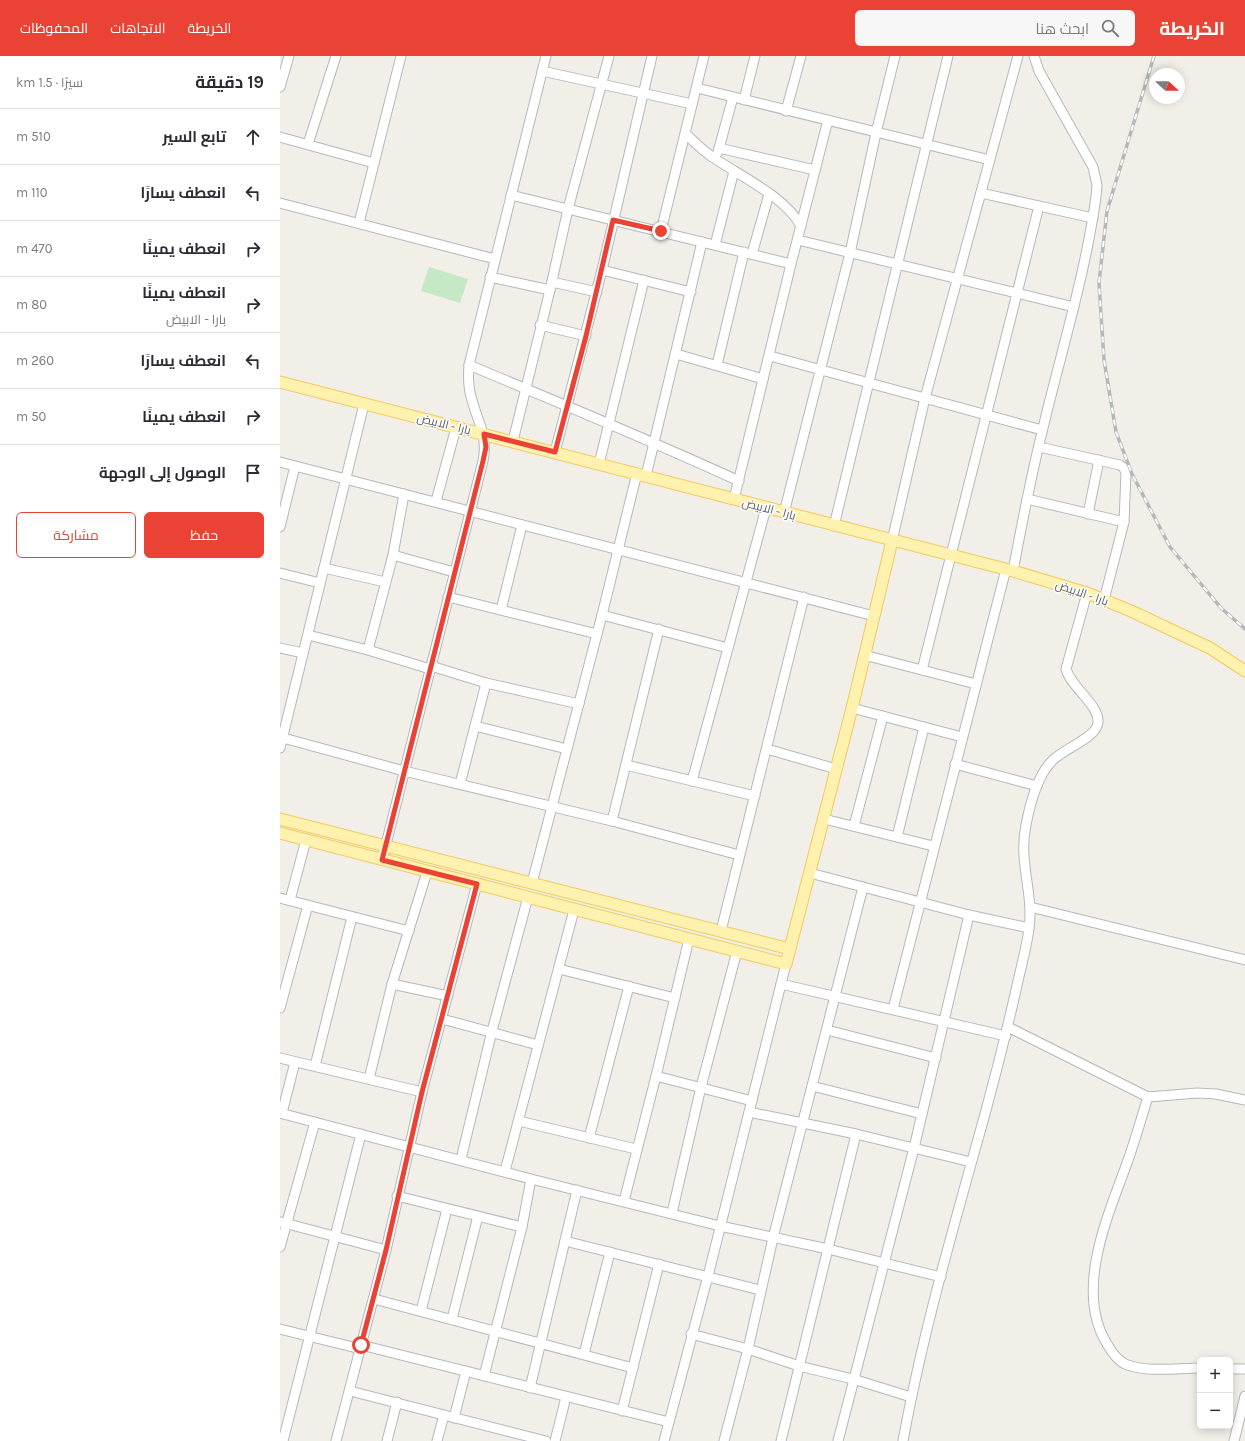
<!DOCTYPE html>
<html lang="ar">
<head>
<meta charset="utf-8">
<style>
	:root { --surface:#fff; --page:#f7f7f7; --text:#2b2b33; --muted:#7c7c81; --line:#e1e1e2; --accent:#ea4335 }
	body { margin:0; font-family:Karla,Cairo,sans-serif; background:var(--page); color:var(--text); direction:rtl }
	.controls { position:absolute; right:12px; bottom:12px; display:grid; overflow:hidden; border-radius:6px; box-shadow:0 2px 10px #0003 }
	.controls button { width:36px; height:36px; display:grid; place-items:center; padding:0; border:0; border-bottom:1px solid var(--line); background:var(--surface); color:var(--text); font:20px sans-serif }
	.compass { position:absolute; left:869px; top:12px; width:36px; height:36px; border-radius:50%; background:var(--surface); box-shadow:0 2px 10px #0003; rotate:112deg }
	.stop { position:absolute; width:12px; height:12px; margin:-9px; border:3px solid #ea4335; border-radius:50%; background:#fff }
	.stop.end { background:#ea4335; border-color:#fff; box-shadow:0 1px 4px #0008 }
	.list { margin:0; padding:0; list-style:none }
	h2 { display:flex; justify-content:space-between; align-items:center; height:52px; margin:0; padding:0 16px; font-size:17px }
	h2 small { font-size:13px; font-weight:400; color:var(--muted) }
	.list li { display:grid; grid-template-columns:26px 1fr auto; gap:12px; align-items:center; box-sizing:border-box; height:56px; padding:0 16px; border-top:1px solid var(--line) }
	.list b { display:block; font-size:15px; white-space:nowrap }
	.list p { margin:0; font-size:13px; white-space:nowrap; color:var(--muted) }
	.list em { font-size:13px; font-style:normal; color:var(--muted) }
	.actions { display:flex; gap:8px; padding:12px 16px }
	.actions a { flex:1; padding:9px 0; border:1px solid var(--accent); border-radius:6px; text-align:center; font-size:14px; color:var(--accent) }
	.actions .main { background:var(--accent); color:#fff }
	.icon { flex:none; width:22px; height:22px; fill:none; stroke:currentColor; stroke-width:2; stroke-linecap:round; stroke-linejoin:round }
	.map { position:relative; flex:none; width:965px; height:1385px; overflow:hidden; direction:ltr }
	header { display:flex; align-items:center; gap:24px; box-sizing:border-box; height:56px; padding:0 20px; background:var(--accent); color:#fff }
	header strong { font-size:19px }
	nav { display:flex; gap:22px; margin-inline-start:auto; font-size:14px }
	.search { width:280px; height:36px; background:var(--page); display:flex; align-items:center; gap:10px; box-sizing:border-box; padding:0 14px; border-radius:6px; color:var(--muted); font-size:15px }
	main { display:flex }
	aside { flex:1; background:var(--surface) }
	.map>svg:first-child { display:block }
	.green { fill:#c5e8c5 }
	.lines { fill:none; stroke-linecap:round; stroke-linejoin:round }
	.minor-casing { stroke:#b5b8bc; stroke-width:11 }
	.major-casing { stroke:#f2c960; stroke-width:13 }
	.minor { stroke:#fff; stroke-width:9 }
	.major { stroke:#fff2af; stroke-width:11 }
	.rail-casing { stroke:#b6b7b8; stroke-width:3.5 }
	.rail { stroke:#fff; stroke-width:2; stroke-dasharray:6; stroke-linecap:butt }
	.route { stroke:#ea4335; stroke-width:5 }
	.labels { text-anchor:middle; stroke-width:3; stroke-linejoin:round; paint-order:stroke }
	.street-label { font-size:12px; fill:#5f6368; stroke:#fff }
</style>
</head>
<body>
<header>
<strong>الخريطة</strong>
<div class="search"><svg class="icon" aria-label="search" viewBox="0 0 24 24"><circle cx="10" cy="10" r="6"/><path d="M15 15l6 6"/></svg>ابحث هنا</div>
<nav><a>الخريطة</a><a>الاتجاهات</a><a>المحفوظات</a></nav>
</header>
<main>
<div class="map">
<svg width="965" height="1385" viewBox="0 0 965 1385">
	<rect width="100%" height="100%" fill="#f1efe8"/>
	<polygon class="green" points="149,211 188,223 180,247 141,235"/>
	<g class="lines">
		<g class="minor-casing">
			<g id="minor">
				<polyline points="262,15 412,48"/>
				<polyline points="0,31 9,0"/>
				<polyline points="417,32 710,104"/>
				<polyline points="464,44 475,0"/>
				<polyline points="506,55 521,0"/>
				<path d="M 406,78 C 416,88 425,97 437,104 C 464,122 506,142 521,170"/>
				<polyline points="0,81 94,107"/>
				<polyline points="28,88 56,0"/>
				<polyline points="439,92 535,114"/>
				<polyline points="438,96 453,41"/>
				<polyline points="701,137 813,162"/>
				<polyline points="231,139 511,208"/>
				<polyline points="0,147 215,203"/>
				<polyline points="79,167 121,0"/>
				<polyline points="381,175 424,0"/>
				<polyline points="518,184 794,251"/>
				<polyline points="435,189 454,115"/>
				<polyline points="472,198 489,138"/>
				<polyline points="322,214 411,236"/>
				<polyline points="210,221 270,234"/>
				<polyline points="272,226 317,236"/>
				<polyline points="260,269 306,280"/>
				<polyline points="396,298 483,323"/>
				<polyline points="490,300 762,374"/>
				<path d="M 189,309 C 280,347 370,384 459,425"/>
				<polyline points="437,309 464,196"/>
				<polyline points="233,385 270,234 288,153 329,0"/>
				<polyline points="759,391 840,409 844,412 846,417 844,466 824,544"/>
				<polyline points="275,396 322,214 372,0"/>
				<polyline points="0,406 594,560"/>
				<polyline points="319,408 364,224"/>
				<polyline points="366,420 422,186"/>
				<polyline points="454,443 511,208 548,64"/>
				<polyline points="747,443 844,466"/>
				<polyline points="156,445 176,372"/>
				<polyline points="504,457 570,197 596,77 615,0"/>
				<polyline points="808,458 819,404"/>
				<polyline points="554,470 668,0"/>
				<polyline points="0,471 15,410"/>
				<polyline points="612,485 645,342 738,0"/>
				<polyline points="113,499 174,516"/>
				<polyline points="44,512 105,526"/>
				<path d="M 733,515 C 742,467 751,420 763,372 C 781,296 805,220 816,141 L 817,129 L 813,111 L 759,15 L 754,0"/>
				<polyline points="0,517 40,527"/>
				<polyline points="168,541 317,578"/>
				<polyline points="221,554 242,469"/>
				<polyline points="322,559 448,592"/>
				<polyline points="28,579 88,594 150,613"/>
				<polyline points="0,592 23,597"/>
				<polyline points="88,594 113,499 124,438"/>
				<polyline points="584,599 696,628"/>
				<polyline points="151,610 206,627 299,648"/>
				<polyline points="642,614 759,150"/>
				<polyline points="572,652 682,681"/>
				<polyline points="195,670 287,693"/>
				<polyline points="0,681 124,715 332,765 459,799"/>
				<polyline points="0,692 84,348"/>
				<polyline points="487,693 556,713"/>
				<polyline points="675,708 757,730"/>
				<polyline points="346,709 475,740"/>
				<polyline points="412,725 486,452"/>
				<polyline points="180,728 206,627"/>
				<polyline points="544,763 653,790"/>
				<polyline points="332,765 379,573"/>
				<polyline points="574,770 603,660"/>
				<polyline points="617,781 644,671"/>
				<path d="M 102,804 L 203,405 C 208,380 198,367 192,344 C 188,332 188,321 189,309 L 266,0"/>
				<polyline points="530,817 689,859 749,872"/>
				<polyline points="252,827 322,559 357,417"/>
				<polyline points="0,842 129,875"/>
				<polyline points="10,844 26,784"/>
				<polyline points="750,851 965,904"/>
				<polyline points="441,875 524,541"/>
				<polyline points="279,913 395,942"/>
				<polyline points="112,928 168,940"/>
				<polyline points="501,928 726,980"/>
				<polyline points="0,952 28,849"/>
				<polyline points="613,953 726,513"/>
				<polyline points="162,963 258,989"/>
				<polyline points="728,971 868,1041 917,1037 936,1038 965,1044"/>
				<polyline points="547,974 656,1002"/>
				<polyline points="0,1002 142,1036"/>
				<polyline points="35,1010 72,861"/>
				<polyline points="376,1020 472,1045"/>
				<polyline points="89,1023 112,928 147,816"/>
				<polyline points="532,1030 642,1058"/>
				<path d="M 868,1041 C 861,1063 855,1085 847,1107 C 828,1160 794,1234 827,1288 C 831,1295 837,1304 845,1308 C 866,1317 897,1312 920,1312"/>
				<polyline points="469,1056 576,1078 691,1106"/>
				<polyline points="0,1057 251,1123 440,1170 548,1193 661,1221"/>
				<polyline points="2,1057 15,1006"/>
				<polyline points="239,1065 356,1093"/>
				<polyline points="309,1082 349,930"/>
				<polyline points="181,1103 212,975 248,841"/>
				<polyline points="225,1115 294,854"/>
				<polyline points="117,1140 242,1171"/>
				<polyline points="344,1145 376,1020 409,883"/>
				<polyline points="392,1157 421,1031 457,895"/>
				<polyline points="1,1166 106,1194"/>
				<polyline points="285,1185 480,1234"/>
				<polyline points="0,1191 35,1066"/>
				<polyline points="94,1243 353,1312"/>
				<polyline points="141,1255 167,1153"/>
				<polyline points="172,1263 198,1160"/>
				<polyline points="0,1273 81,1293"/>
				<polyline points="411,1278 468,1293 519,1310 573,1323 631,1341"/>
				<polyline points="81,1289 389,1366"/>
				<polyline points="304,1298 330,1196"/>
				<polyline points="950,1313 965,1313"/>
				<polyline points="204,1320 242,1171 251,1123"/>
				<polyline points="250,1332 297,1134"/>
				<polyline points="70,1335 266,1385"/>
				<polyline points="342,1355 379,1208"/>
				<polyline points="174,1362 186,1315"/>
				<polyline points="3,1385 81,1078"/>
				<polyline points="56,1385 106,1194 142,1036 197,828"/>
				<polyline points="107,1385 117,1346"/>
				<polyline points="157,1385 164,1359"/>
				<polyline points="275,1385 286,1341"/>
				<polyline points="384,1385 428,1220 506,908"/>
				<polyline points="444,1385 468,1293 493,1182 583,831"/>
				<polyline points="501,1385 576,1078"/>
				<polyline points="558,1385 634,1092 689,859"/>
				<path d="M 623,1385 C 643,1275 675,1166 705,1058 C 717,1014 728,970 738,925 C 742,907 747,890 749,872 C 754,837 738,806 746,769 C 750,748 757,719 773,704 C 783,693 819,681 818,665 C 818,648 791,631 786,613 L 807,537"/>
				<polyline points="954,1385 965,1340"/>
			</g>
		</g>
		<g class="major-casing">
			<g id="major">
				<polyline points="0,326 733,515 807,537 851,555 930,592 965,615"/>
				<polyline points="0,763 510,893"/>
				<polyline points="0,777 506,908 572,652 612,485"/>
			</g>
		</g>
		<use href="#minor" class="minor"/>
		<use href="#major" class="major"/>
		<g class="rail-casing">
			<polyline id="rail" points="874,0 827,155 819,227 824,304 836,376 852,418 890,491 941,552 965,573"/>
		</g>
		<use href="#rail" class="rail"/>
	</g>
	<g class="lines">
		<polyline class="route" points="81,1289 106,1194 142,1036 197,828 102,804 203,405 206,391 204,378 275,396 306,280 333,164 381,175"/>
	</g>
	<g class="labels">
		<g class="street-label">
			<text transform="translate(164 368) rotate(14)" y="4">بارا - الابيض</text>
			<text transform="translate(489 453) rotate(15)" y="4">بارا - الابيض</text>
			<text transform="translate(802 537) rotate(19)" y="4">بارا - الابيض</text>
		</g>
	</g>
</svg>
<div class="controls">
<button>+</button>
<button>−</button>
</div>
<svg class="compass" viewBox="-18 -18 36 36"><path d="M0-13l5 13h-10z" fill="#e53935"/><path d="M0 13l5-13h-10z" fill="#7c7c81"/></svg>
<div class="stop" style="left:81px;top:1289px"></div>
<div class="stop end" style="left:381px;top:175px"></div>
</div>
<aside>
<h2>19 دقيقة<small>سيرًا · 1.5 km</small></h2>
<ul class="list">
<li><svg class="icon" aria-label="ahead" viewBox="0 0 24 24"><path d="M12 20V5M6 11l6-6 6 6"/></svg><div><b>تابع السير</b></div><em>510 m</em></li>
<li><svg class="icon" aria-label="left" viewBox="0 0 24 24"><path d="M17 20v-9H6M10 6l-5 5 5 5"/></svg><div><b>انعطف يسارًا</b></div><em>110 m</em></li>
<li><svg class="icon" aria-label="right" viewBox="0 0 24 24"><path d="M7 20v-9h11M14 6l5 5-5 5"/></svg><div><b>انعطف يمينًا</b></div><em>470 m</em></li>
<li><svg class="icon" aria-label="right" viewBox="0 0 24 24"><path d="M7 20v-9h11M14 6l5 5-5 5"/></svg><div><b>انعطف يمينًا</b><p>بارا - الابيض</p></div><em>80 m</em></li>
<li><svg class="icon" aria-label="left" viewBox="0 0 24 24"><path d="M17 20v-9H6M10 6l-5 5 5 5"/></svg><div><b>انعطف يسارًا</b></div><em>260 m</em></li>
<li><svg class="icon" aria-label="right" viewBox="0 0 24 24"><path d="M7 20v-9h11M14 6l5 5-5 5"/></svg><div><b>انعطف يمينًا</b></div><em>50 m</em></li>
<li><svg class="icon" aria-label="arrive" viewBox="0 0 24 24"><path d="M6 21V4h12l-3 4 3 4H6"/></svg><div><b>الوصول إلى الوجهة</b></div></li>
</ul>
<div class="actions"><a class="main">حفظ</a><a>مشاركة</a></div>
</aside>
</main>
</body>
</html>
